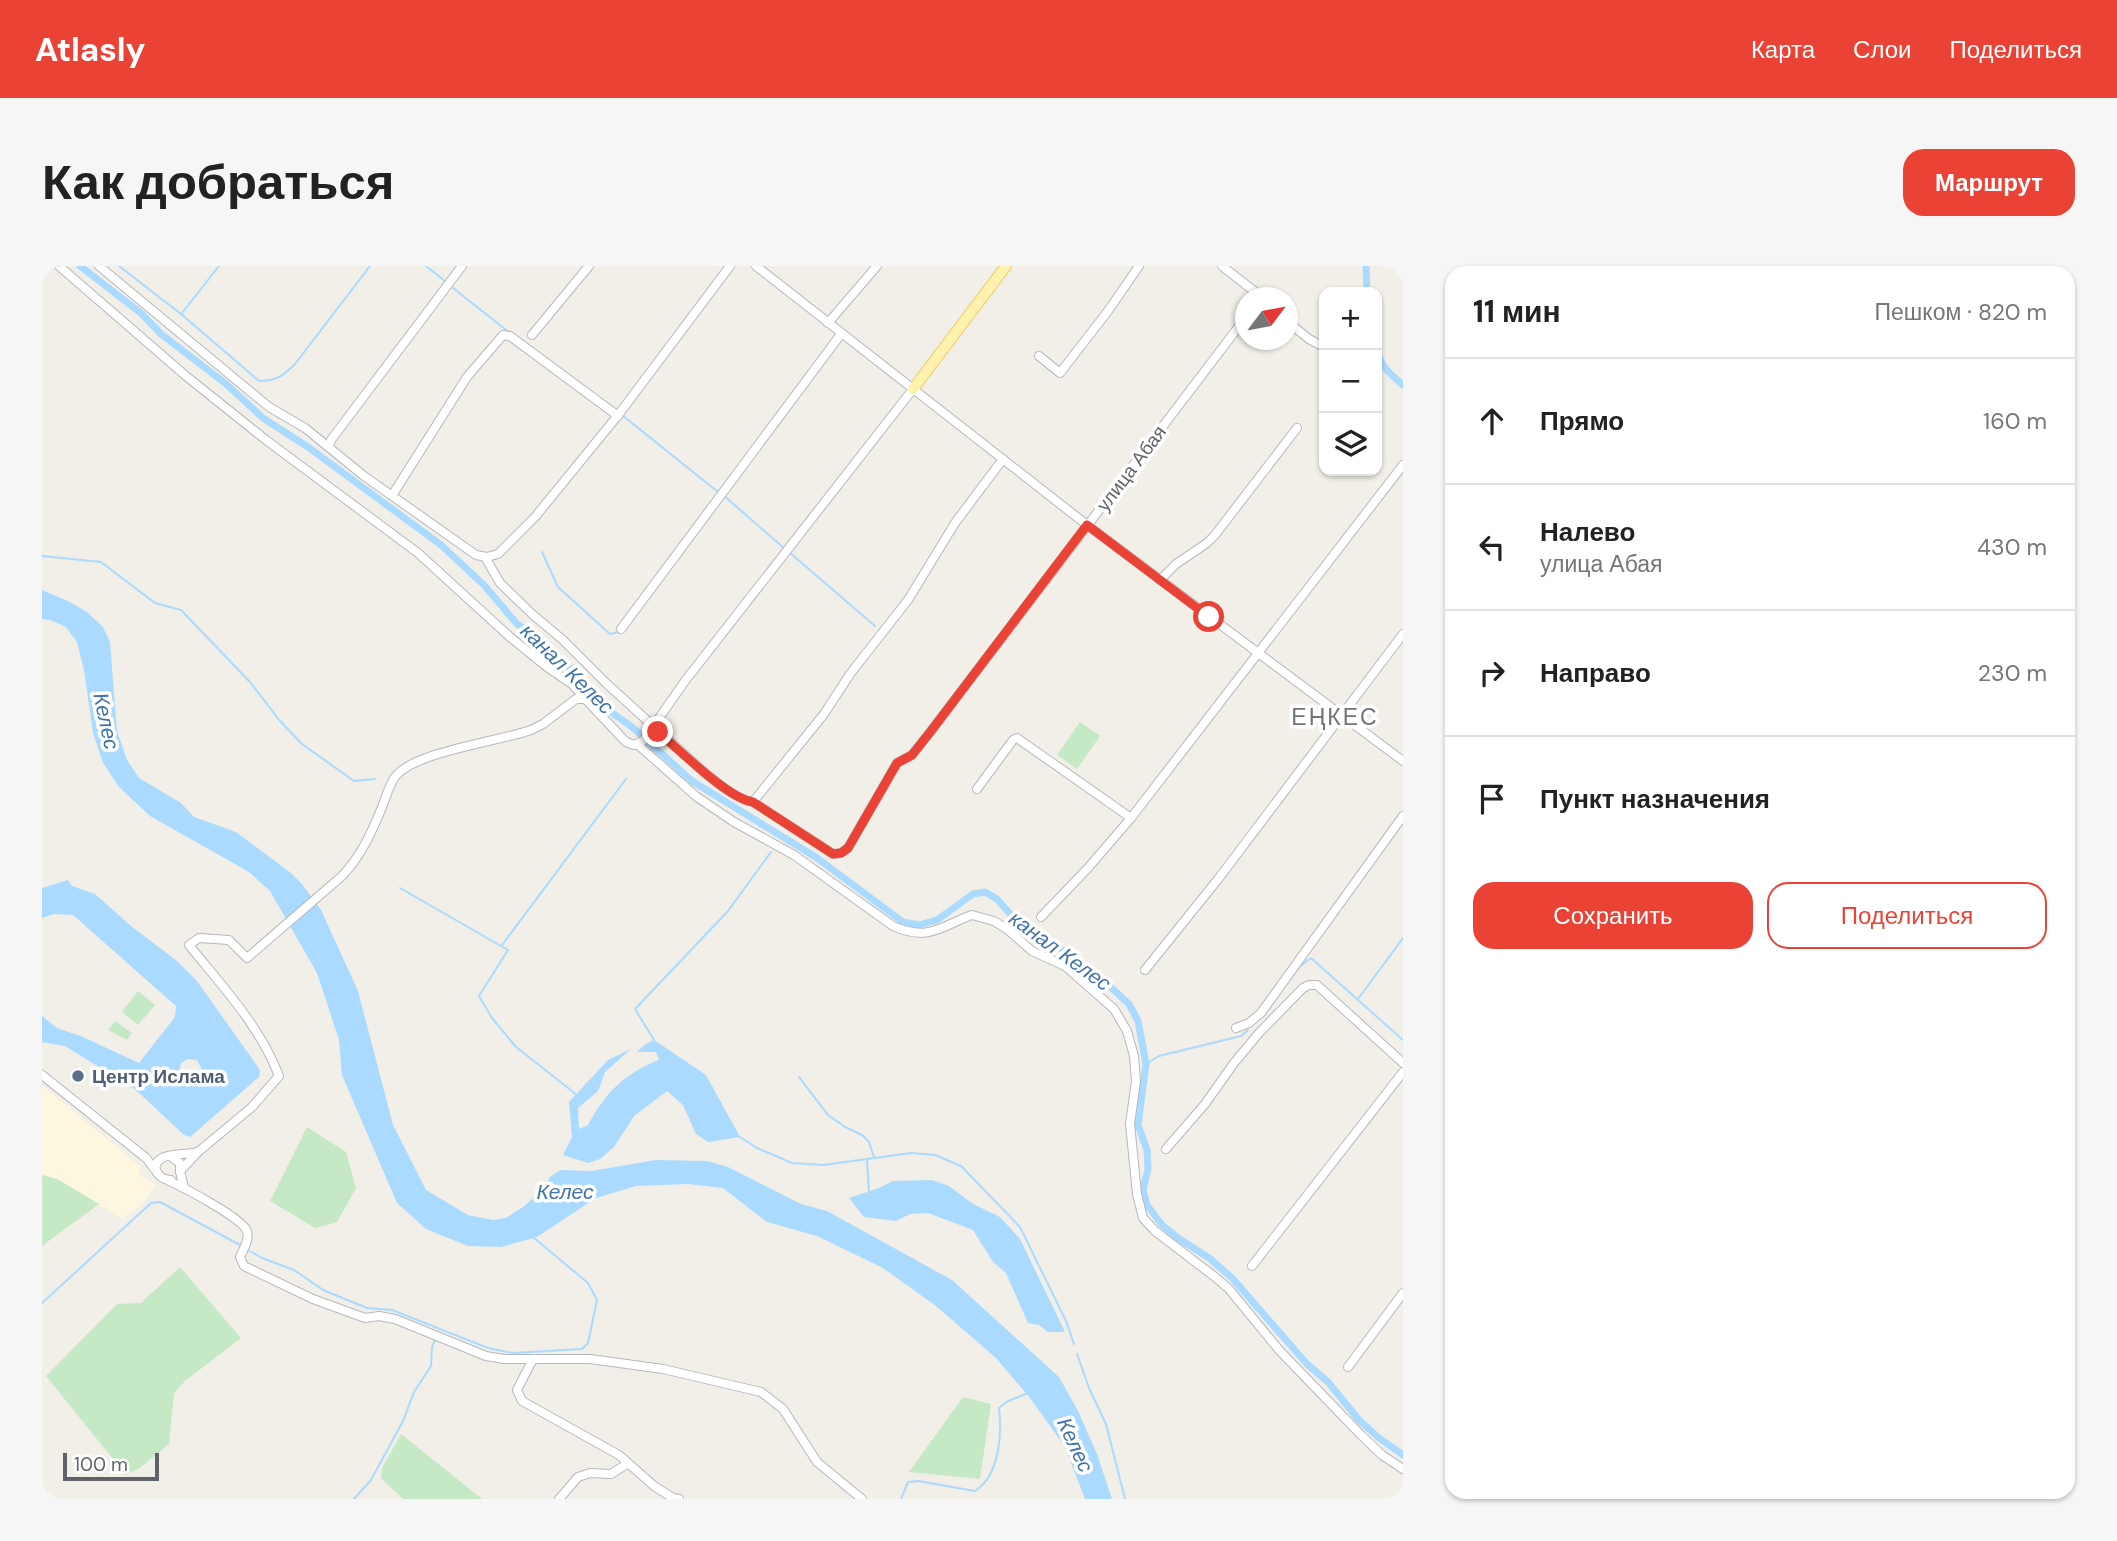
<!DOCTYPE html>
<html lang="ru">
<head>
<meta charset="utf-8">
<style>
	:root { --surface:#fff; --page:#f6f6f6; --text:#222; --muted:#767676; --line:#e0e0e0; --accent:#ea4335 }
	body { margin:0; font-family:"DM Sans",sans-serif; background:var(--page); color:var(--text) }
	.controls { position:absolute; right:21px; top:21px; display:grid; overflow:hidden; border-radius:14px; box-shadow:0 2px 5px #0004 }
	.controls button { width:63px; height:63px; display:grid; place-items:center; padding:0; border:0; border-bottom:2px solid var(--line); background:var(--surface); color:var(--text); font:35px sans-serif }
	.compass { position:absolute; left:1193px; top:21px; width:63px; height:63px; border-radius:50%; background:var(--surface); box-shadow:0 2px 5px #0004; rotate:58deg }
	.scale { position:absolute; left:21px; bottom:18px; width:96px; box-sizing:border-box; padding-left:7px; border:4px solid #5f6368; border-top:0; font-size:19px; line-height:24px; white-space:nowrap; color:#5f6368; -webkit-text-stroke:5px #fff; paint-order:stroke }
	.stop { position:absolute; width:21px; height:21px; margin:-16px; border:5px solid #ea4335; border-radius:50%; background:#fff }
	.stop.end { background:#ea4335; border-color:#fff; box-shadow:0 2px 7px #0008 }
	.list { margin:0; padding:0; list-style:none }
	h2 { display:flex; justify-content:space-between; align-items:center; height:91px; margin:0; padding:0 28px; font-size:30px }
	h2 small { font-size:23px; font-weight:400; color:var(--muted) }
	.list li { display:grid; grid-template-columns:46px 1fr auto; gap:21px; align-items:center; box-sizing:border-box; height:126px; padding:0 28px; border-top:2px solid var(--line) }
	.list b { display:block; font-size:26px; white-space:nowrap }
	.list p { margin:0; font-size:23px; white-space:nowrap; color:var(--muted) }
	.list em { font-size:23px; font-style:normal; color:var(--muted) }
	.actions { display:flex; gap:14px; padding:21px 28px }
	.actions a { flex:1; padding:16px 0; border:2px solid var(--accent); border-radius:21px; text-align:center; font-size:24px; color:var(--accent) }
	.actions .main { background:var(--accent); color:#fff }
	.icon { flex:none; width:38px; height:38px; fill:none; stroke:currentColor; stroke-width:2; stroke-linecap:round; stroke-linejoin:round }
	.map { position:relative; flex:none; width:1361px; height:1233px; overflow:hidden; border-radius:21px }
	header { display:flex; align-items:center; gap:42px; box-sizing:border-box; height:98px; padding:0 35px; background:var(--accent); color:#fff }
	header strong { font-size:33px }
	nav { display:flex; gap:38px; margin-inline-start:auto; font-size:24px }
	.intro { display:flex; align-items:center; justify-content:space-between; box-sizing:border-box; height:168px; padding:0 42px }
	h1 { margin:0; font-size:49px }
	.button { padding:18px 32px; border-radius:21px; background:var(--accent); color:#fff; font-size:24px; font-weight:700 }
	main { display:flex; gap:42px; padding:0 42px }
	aside { flex:1; background:var(--surface); border-radius:21px; box-shadow:0 2px 5px #0004 }
	.map>svg:first-child { display:block }
	.commercial { fill:#fef7e0 }
	.green { fill:#c5e8c5 }
	.water { fill:#aadaff; fill-rule:evenodd }
	.lines { fill:none; stroke-linecap:round; stroke-linejoin:round }
	.stream { stroke:#aadaff; stroke-width:2 }
	.canal { stroke:#aadaff; stroke-width:7 }
	.minor-casing { stroke:#b5b8bc; stroke-width:10 }
	.major-casing { stroke:#f2c960; stroke-width:12 }
	.minor { stroke:#fff; stroke-width:8 }
	.major { stroke:#fff2af; stroke-width:10 }
	.route { stroke:#ea4335; stroke-width:9 }
	.service-dot { fill:#5c6f8a; stroke:#fff; stroke-width:2.5 }
	.labels { text-anchor:middle; stroke-width:7; stroke-linejoin:round; paint-order:stroke }
	.street-label { font-size:19px; fill:#5f6368; stroke:#fff }
	.service-label { font-size:19px; font-weight:bold; fill:#4e5e75; stroke:#fff; text-anchor:start }
	.water-label { font-size:21px; font-style:italic; fill:#4174aa; stroke:#fff }
	.quarter-label { font-size:23px; letter-spacing:2px; fill:#70757a; stroke:#fff }
</style>
</head>
<body>
<header>
<strong>Atlasly</strong>
<nav><a>Карта</a><a>Слои</a><a>Поделиться</a></nav>
</header>
<div class="intro"><h1>Как добраться</h1><a class="button">Маршрут</a></div>
<main>
<div class="map">
<svg width="1361" height="1233" viewBox="0 0 1361 1233">
	<rect width="100%" height="100%" fill="#f1efe8"/>
	<polygon class="commercial" points="0,819 99,901 96,908 113,918 101,937 80,953 15,913 0,909"/>
	<g class="green">
		<polygon points="1038,456 1058,470 1035,503 1015,489"/>
		<polygon points="96,725 113,739 96,759 80,746"/>
		<polygon points="73,755 90,767 85,774 66,764"/>
		<polygon points="265,861 304,886 314,922 295,956 273,962 228,935"/>
		<polygon points="0,909 15,913 57,938 0,980"/>
		<polygon points="138,1001 199,1072 143,1115 132,1127 127,1178 99,1201 84,1209 4,1110 75,1038 99,1037"/>
		<polygon points="921,1131 949,1138 938,1213 867,1206"/>
		<polygon points="359,1168 440,1233 361,1233 339,1212 340,1202"/>
	</g>
	<g class="water">
		<polygon points="0,324 28,336 45,346 61,361 68,376 75,465 85,494 97,512 139,537 152,551 194,566 249,607 260,618 279,644 316,725 351,859 384,924 426,949 451,954 464,952 481,941 500,925 508,911 518,904 549,905 614,894 665,895 686,901 759,938 785,945 910,1014 1017,1111 1036,1145 1055,1188 1070,1233 1043,1233 1023,1181 988,1132 954,1092 894,1040 841,1002 775,970 725,956 681,922 646,918 594,920 554,932 495,971 459,981 426,980 384,963 355,937 300,809 297,774 275,707 228,625 207,606 108,550 77,521 61,497 51,467 42,404 35,376 24,361 8,354 0,353"/>
		<path d="M 26,614 L 30,620 L 53,628 L 89,660 L 135,695 L 155,715 L 218,804 L 217,811 L 148,871 L 142,869 L 94,824 L 23,780 L 0,776 L 0,750 L 15,762 L 41,771 L 97,797 L 133,751 L 134,740 L 31,649 L 12,648 L 0,652 L 0,622 ZM 146,793 L 155,794 L 159,802 L 157,812 L 150,816 L 142,814 L 137,806 L 139,797 Z"/>
		<path d="M 612,774 L 664,809 L 698,871 L 666,876 L 654,868 L 641,839 L 625,825 L 592,850 L 572,881 L 558,893 L 546,897 L 521,889 L 530,871 L 527,836 L 566,794 L 589,783 L 563,806 L 556,825 L 536,842 L 537,863 L 546,859 C 563,827 583,807 617,794 L 614,786 L 595,786 L 604,778 Z"/>
		<polygon points="890,914 907,920 931,938 958,951 978,973 1023,1066 1006,1066 997,1059 986,1057 964,1007 951,996 931,964 886,947 868,948 854,955 822,951 807,932 837,922 851,915"/>
	</g>
	<g class="lines">
		<g class="stream">
			<path d="M 77,0 L 139,48 L 217,115 C 234,115 241,110 253,98 L 328,0"/>
			<polyline points="384,0 403,15"/>
			<polyline points="411,22 468,67"/>
			<polyline points="140,47 177,0"/>
			<polyline points="580,149 676,226"/>
			<polyline points="681,229 743,283"/>
			<polyline points="500,286 516,321 568,368 577,366"/>
			<polyline points="747,286 833,360"/>
			<polyline points="0,290 59,296 113,337 139,344 208,416 238,455 260,478 312,515 333,513"/>
			<polyline points="358,622 466,684 437,730 450,752 474,781 535,829"/>
			<polyline points="460,679 584,513"/>
			<polyline points="1248,713 1258,700 1269,692 1361,774"/>
			<polyline points="1316,733 1361,672"/>
			<polyline points="612,774 593,743 686,645 729,586"/>
			<polyline points="1104,798 1117,790 1199,770 1206,764"/>
			<polyline points="757,811 786,849 803,861 820,869 827,876 832,891"/>
			<polyline points="698,871 715,882 750,897 781,899 869,887 893,889 919,900 978,961 1024,1055 1032,1078"/>
			<polyline points="825,894 827,926"/>
			<polyline points="206,984 220,992 252,1004 281,1024 325,1042 350,1044 446,1082 471,1087 540,1083 546,1077 555,1034 546,1017 492,972"/>
			<polyline points="0,1037 109,937 118,936 198,979"/>
			<polyline points="1035,1088 1047,1122 1064,1158 1083,1233"/>
			<polyline points="312,1233 329,1214 361,1155 372,1126 389,1100 390,1081 394,1072"/>
			<path d="M 859,1233 L 866,1216 L 876,1215 L 933,1225 C 958,1209 960,1168 957,1142 L 964,1136 L 986,1127"/>
		</g>
		<g class="canal">
			<polyline points="38,0 100,48 119,68 183,117 221,152 266,181 399,279 442,319 475,358 496,371 543,417 562,441 590,461 650,515 775,592 861,656 877,659 895,654 931,628 943,626 955,633 982,664 1015,680 1052,706 1087,738 1096,755 1104,798 1096,859 1105,884 1106,903 1101,924 1105,939 1120,959 1136,972 1167,992 1190,1012 1265,1098 1286,1116 1317,1154 1337,1172 1361,1189"/>
			<polyline points="1324,0 1325,26"/>
			<path d="M 1335,84 C 1338,100 1349,109 1361,119"/>
		</g>
		<g class="minor-casing">
			<g id="minor">
				<polyline points="17,0 144,110 224,174 376,287 468,371 505,401 530,418 543,433"/>
				<polyline points="57,0 227,141 263,162 322,210 434,289 445,291 456,288 493,251 577,148 688,0"/>
				<polyline points="714,0 1045,259 1361,495"/>
				<polyline points="1180,0 1212,25 1215,32"/>
				<polyline points="1246,56 1267,73 1282,81"/>
				<polyline points="786,57 835,0"/>
				<polyline points="490,69 547,0"/>
				<polyline points="997,90 1018,107 1066,45 1097,0"/>
				<polyline points="287,180 289,174 420,0"/>
				<polyline points="351,228 425,111 461,69 468,70 576,150"/>
				<path d="M 443,291 L 458,317 L 490,348 L 521,374 L 565,418 L 663,507 C 677,518 694,533 711,536 L 791,588 L 799,587 L 806,582 L 855,497 L 870,489 L 889,465 L 1204,51"/>
				<polyline points="1118,314 1134,298 1165,277 1173,269 1255,162"/>
				<polyline points="579,363 799,68"/>
				<path d="M 595,478 L 655,531 L 692,556 L 752,589 L 851,660 C 887,676 899,660 930,649 L 952,655 L 965,663 L 990,685 L 1023,700 L 1072,743 L 1085,765 L 1092,790 L 1094,815 L 1088,858 L 1095,928 L 1101,952 L 1113,965 L 1173,1011 L 1187,1023 L 1237,1084 L 1319,1169 L 1340,1189 L 1361,1203"/>
				<polyline points="935,523 971,474 975,472 1089,552"/>
				<polyline points="711,536 782,448 808,408 866,334 913,257 961,193"/>
				<polyline points="999,651 1046,602 1089,552 1361,199"/>
				<polyline points="1103,704 1177,612 1361,368"/>
				<polyline points="1194,762 1207,757 1219,747 1361,550"/>
				<polyline points="0,809 104,892 115,906"/>
				<polyline points="1124,883 1163,838 1192,797 1217,767 1261,722 1267,719 1275,719 1361,797"/>
				<polyline points="128,890 138,897 138,906"/>
				<path d="M 129,914 C 117,914 106,900 120,892 C 129,887 145,889 155,886"/>
				<path d="M 127,915 C 141,921 200,952 205,965 C 208,973 201,984 198,991 L 202,1000 L 271,1033 L 323,1052 L 337,1050 L 353,1053 L 444,1090 L 462,1093 L 548,1093 L 621,1103 L 719,1126 L 741,1143 L 775,1196 L 820,1233"/>
				<path d="M 142,922 L 138,905 L 156,886 L 210,841 L 237,810 C 218,760 180,720 147,679 L 157,672 L 187,674 L 205,692 L 300,610 C 318,591 328,570 338,546 C 343,535 346,521 353,511 C 371,486 458,475 489,464 L 501,458 L 534,433 L 543,433 L 548,438 L 584,476 L 592,479 L 601,475 L 643,415 L 871,123"/>
				<polyline points="1210,1000 1361,806"/>
				<polyline points="491,1093 475,1124 480,1135 577,1189 612,1220 631,1232 637,1233"/>
				<polyline points="1306,1101 1361,1027"/>
				<polyline points="517,1233 536,1211 548,1207 569,1208 585,1198"/>
			</g>
		</g>
		<g class="major-casing">
			<polyline id="major" points="871,123 964,0"/>
		</g>
		<use href="#minor" class="minor"/>
		<use href="#major" class="major"/>
	</g>
	<g class="lines">
		<path class="route" d="M 616,466 C 638,484 685,532 711,536 L 791,588 L 799,587 L 806,582 L 855,497 L 870,489 L 889,465 L 1045,259 L 1167,351"/>
	</g>
	<circle class="service-dot" cx="36" cy="810" r="7"/>
	<g class="labels">
		<g class="street-label">
			<text transform="translate(1089 202) rotate(-53)" y="7">улица Абая</text>
		</g>
		<g class="service-label">
			<text x="50" y="817">Центр Ислама</text>
		</g>
		<g class="water-label">
			<text transform="translate(525 403) rotate(44)" y="7">канал Келес</text>
			<text transform="translate(64 455) rotate(78)" y="7">Келес</text>
			<text transform="translate(1018 685) rotate(36)" y="7">канал Келес</text>
			<text x="523" y="933">Келес</text>
			<text transform="translate(1033 1179) rotate(65)" y="7">Келес</text>
		</g>
		<g class="quarter-label">
			<text x="1293" y="459">ЕҢКЕС</text>
		</g>
	</g>
</svg>
<div class="controls">
<button>+</button>
<button>−</button>
<button><svg class="icon" aria-label="layers" viewBox="0 0 24 24"><path d="M12 4l9 5-9 5-9-5zM3 14l9 5 9-5"/></svg></button>
</div>
<svg class="compass" viewBox="-18 -18 36 36"><path d="M0-13l5 13h-10z" fill="#e53935"/><path d="M0 13l5-13h-10z" fill="#767676"/></svg>
<div class="scale">100 m</div>
<div class="stop" style="left:1167px;top:351px"></div>
<div class="stop end" style="left:616px;top:466px"></div>
</div>
<aside>
<h2>11 мин<small>Пешком · 820 m</small></h2>
<ul class="list">
<li><svg class="icon" aria-label="ahead" viewBox="0 0 24 24"><path d="M12 20V5M6 11l6-6 6 6"/></svg><div><b>Прямо</b></div><em>160 m</em></li>
<li><svg class="icon" aria-label="left" viewBox="0 0 24 24"><path d="M17 20v-9H6M10 6l-5 5 5 5"/></svg><div><b>Налево</b><p>улица Абая</p></div><em>430 m</em></li>
<li><svg class="icon" aria-label="right" viewBox="0 0 24 24"><path d="M7 20v-9h11M14 6l5 5-5 5"/></svg><div><b>Направо</b></div><em>230 m</em></li>
<li><svg class="icon" aria-label="arrive" viewBox="0 0 24 24"><path d="M6 21V4h12l-3 4 3 4H6"/></svg><div><b>Пункт назначения</b></div></li>
</ul>
<div class="actions"><a class="main">Сохранить</a><a>Поделиться</a></div>
</aside>
</main>
</body>
</html>
